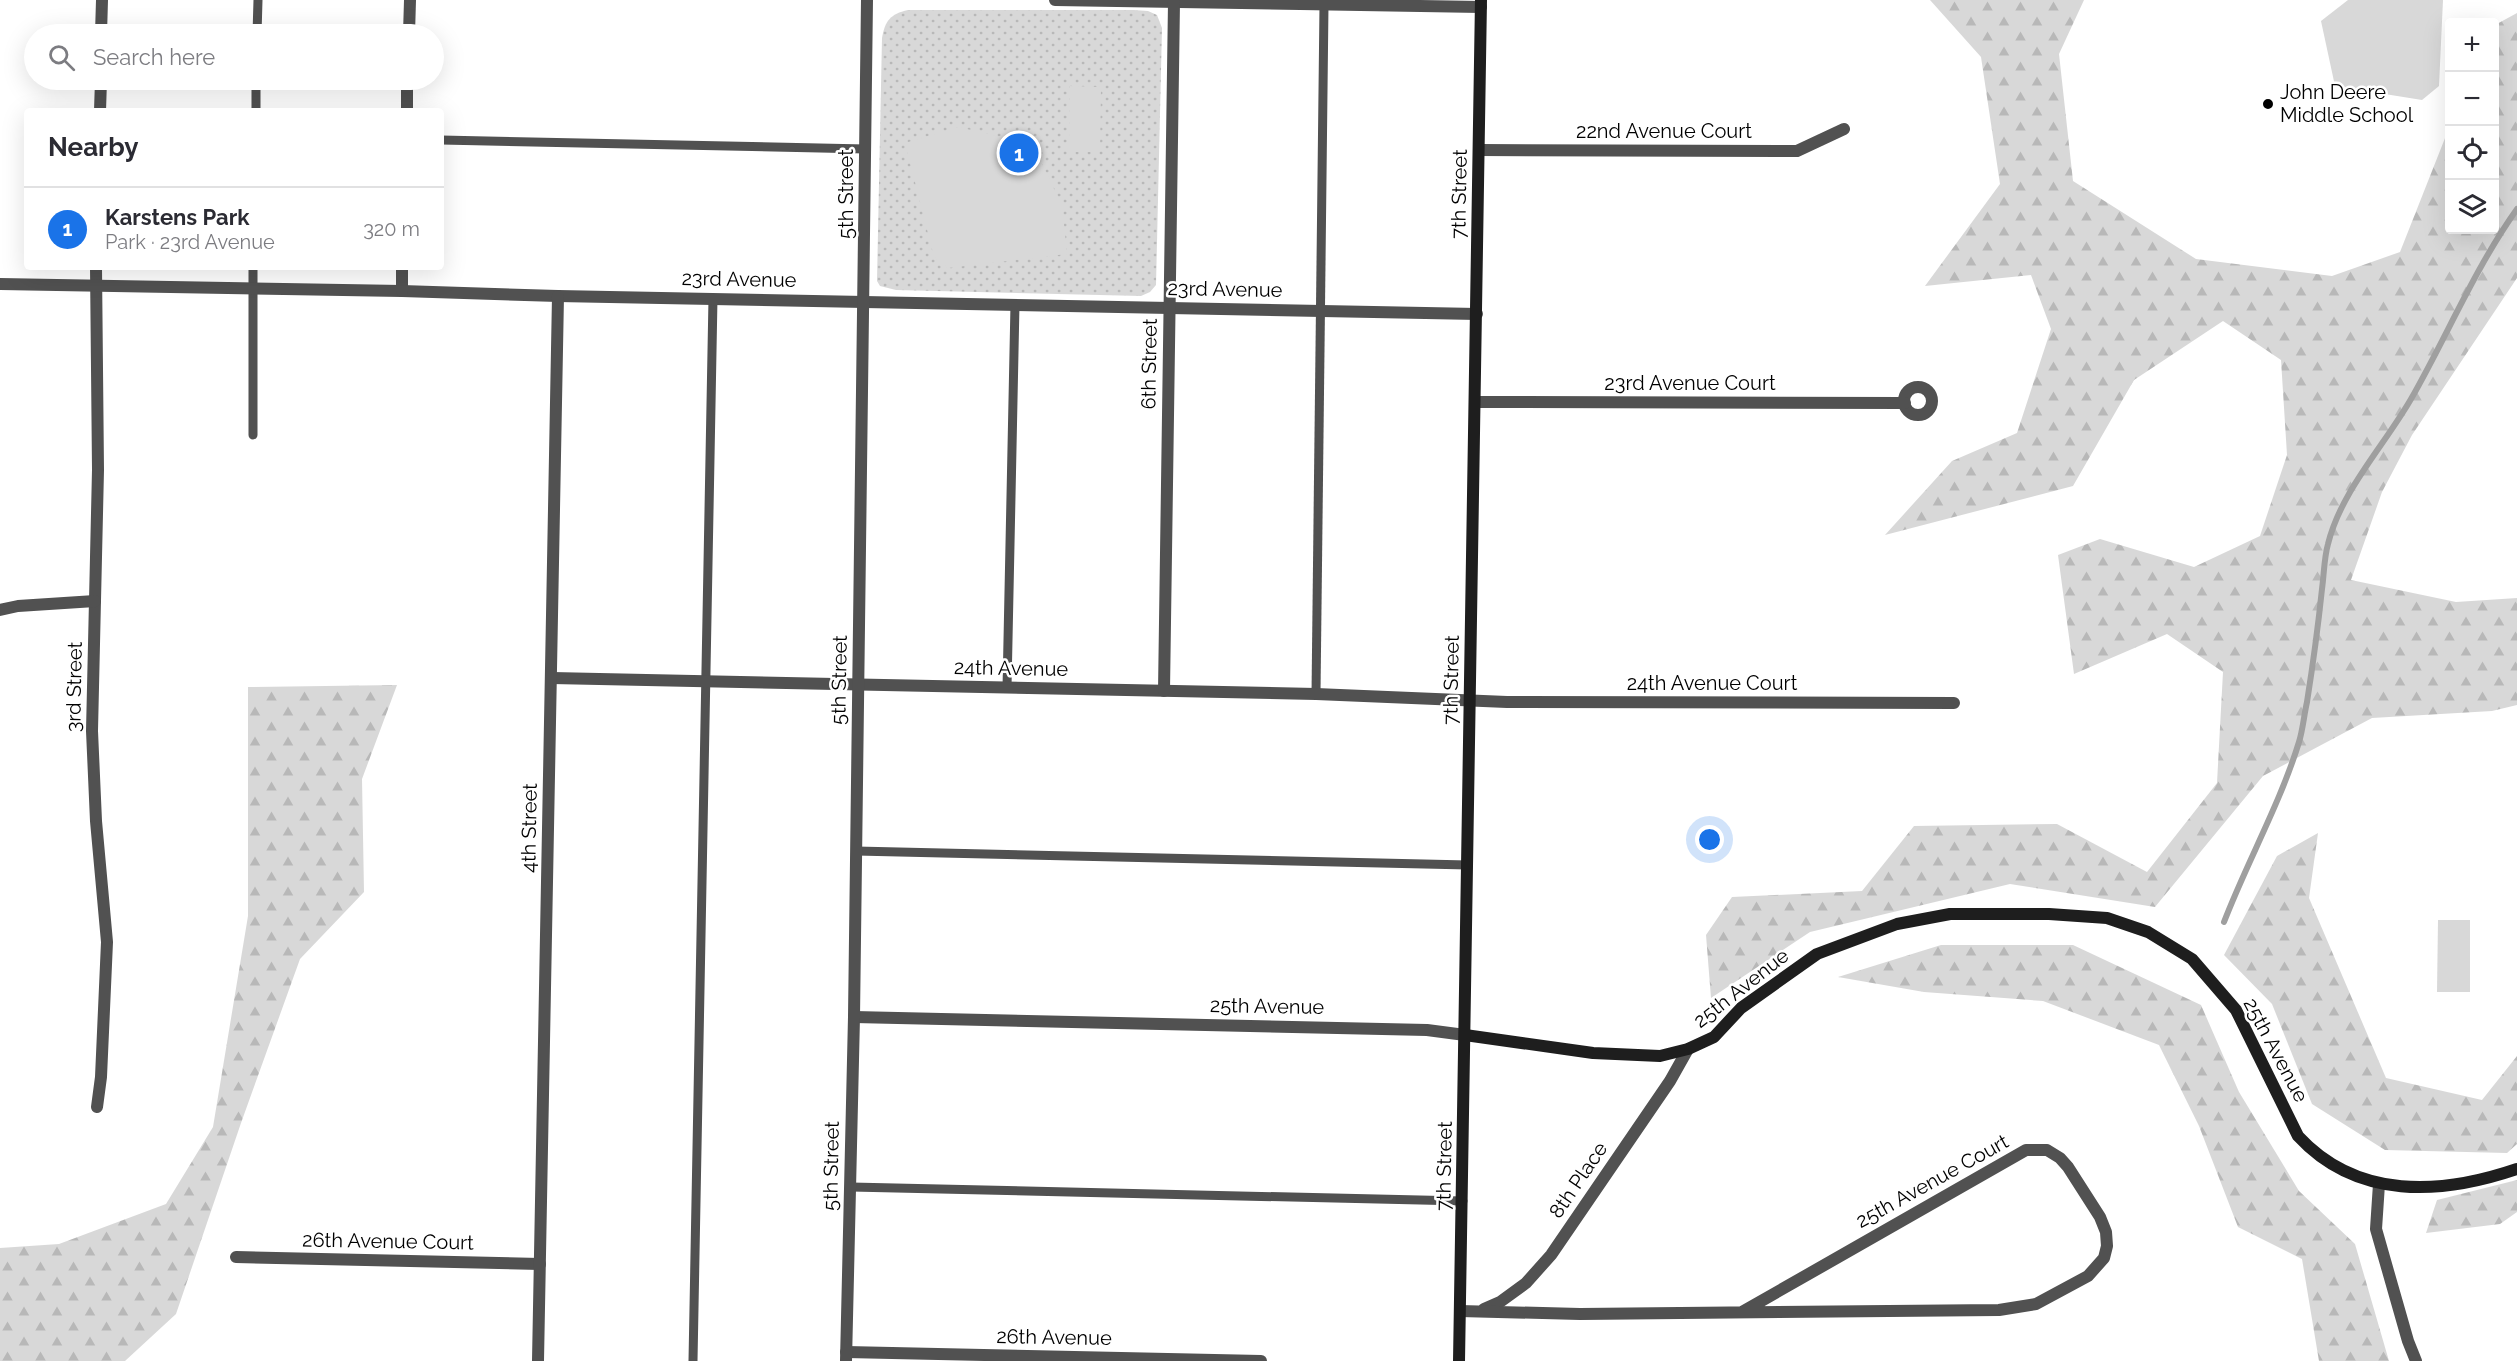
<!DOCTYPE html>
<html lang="en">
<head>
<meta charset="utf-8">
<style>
	:root { --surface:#fff; --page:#f7f7f7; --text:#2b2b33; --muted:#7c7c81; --line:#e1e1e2; --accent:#1a73e8 }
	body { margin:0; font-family:Raleway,sans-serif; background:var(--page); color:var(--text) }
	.controls { position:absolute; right:18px; top:18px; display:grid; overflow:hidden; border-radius:6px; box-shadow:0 6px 24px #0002 }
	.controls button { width:54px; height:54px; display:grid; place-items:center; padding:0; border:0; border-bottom:2px solid var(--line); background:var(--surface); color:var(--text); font:30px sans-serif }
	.you { position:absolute; left:1710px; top:840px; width:21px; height:21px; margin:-15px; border:4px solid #fff; border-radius:50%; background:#1a73e8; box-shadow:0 0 0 9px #1a73e833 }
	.badge { display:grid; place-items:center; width:39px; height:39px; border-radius:50%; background:var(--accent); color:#fff; font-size:20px; font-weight:700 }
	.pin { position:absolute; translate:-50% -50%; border:3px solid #fff; box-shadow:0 2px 6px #0006 }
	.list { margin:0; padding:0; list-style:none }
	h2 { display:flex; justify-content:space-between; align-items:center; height:78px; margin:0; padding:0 24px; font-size:26px }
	h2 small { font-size:20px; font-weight:400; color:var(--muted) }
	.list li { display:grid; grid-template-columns:39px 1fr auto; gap:18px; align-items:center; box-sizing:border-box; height:84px; padding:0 24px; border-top:2px solid var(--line) }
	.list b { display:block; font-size:22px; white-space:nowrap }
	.list p { margin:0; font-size:20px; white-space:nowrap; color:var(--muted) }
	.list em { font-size:20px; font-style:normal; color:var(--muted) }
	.icon { flex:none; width:33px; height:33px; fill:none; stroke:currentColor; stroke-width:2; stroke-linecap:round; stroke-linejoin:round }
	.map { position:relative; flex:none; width:2517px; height:1361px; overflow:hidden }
	.search { position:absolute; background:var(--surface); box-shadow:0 6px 24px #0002; left:24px; top:24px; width:420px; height:66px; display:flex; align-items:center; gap:15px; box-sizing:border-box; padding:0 21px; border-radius:33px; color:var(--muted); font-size:22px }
	.panel { position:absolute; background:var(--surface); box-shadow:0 6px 24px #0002; left:24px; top:108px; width:420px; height:162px; border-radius:6px }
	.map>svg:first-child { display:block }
	.forest { fill:url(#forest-firs) }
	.park { fill:url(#park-dots) }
	.pitch { fill:#d8d8d8 }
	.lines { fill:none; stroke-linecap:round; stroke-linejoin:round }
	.stream { stroke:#9f9f9f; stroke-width:6 }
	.lane { stroke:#515151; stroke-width:9 }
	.street { stroke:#515151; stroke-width:12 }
	.secondary { stroke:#1e1e1e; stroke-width:12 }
	.poi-dot { fill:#000; stroke:#fff; stroke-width:2 }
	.labels { text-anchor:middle; stroke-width:5; stroke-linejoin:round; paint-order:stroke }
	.poi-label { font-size:20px; fill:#000; stroke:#fff; text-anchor:start }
	.street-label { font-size:20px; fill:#000; stroke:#fff }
</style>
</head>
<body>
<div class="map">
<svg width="2517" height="1361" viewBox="0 0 2517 1361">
	<defs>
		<pattern id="forest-firs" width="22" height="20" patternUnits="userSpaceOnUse" patternTransform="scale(1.5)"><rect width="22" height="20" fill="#d8d8d8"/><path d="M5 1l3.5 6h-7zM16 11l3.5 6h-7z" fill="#b8b8b8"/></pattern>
		<pattern id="park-dots" width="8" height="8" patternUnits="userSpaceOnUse" patternTransform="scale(1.5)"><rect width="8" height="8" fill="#d8d8d8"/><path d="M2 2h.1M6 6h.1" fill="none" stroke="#b8b8b8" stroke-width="1.8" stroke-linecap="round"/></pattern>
	</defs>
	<rect width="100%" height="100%" fill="#fff"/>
	<g class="forest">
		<polygon points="1930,0 2084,0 2059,54 2073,181 2196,259 2332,276 2400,252 2449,128 2450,230 2494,230 2495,25 2517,13 2517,278 2412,435 2382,492 2351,580 2456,602 2517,598 2517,705 2492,711 2372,718 2263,776 2155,907 2010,884 1810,932 1711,998 1706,935 1732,897 1862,891 1914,826 2057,824 2147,872 2217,783 2223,672 2167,634 2074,674 2058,555 2100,539 2194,567 2260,536 2287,455 2281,360 2223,321 2134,380 2073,486 1885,535 1952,461 2017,433 2051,329 2031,275 1925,286 2000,184 1981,57"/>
		<polygon points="397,685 362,779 364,892 300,959 241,1123 176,1314 125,1361 0,1361 0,1248 59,1244 166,1204 213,1127 248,916 248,687"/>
		<polygon points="2318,833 2309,898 2386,1078 2482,1100 2517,1056 2517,1144 2507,1153 2385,1150 2312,1104 2272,1004 2224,955 2277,856"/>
		<polygon points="1941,945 2073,945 2201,1005 2239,1092 2299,1191 2355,1244 2389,1361 2319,1361 2302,1259 2238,1227 2199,1126 2159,1045 2043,1001 1924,992 1838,977"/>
		<polygon points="2517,1180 2517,1212 2500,1224 2426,1233 2437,1200"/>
	</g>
	<path class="park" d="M 908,10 L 1134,10 L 1148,11 L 1157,15 L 1162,28 L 1156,285 L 1150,292 L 1141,296 L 896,290 L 880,286 L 877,281 L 882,38 C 885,21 890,14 908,10 Z"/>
	<g class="pitch">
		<polygon points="2348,0 2443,0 2439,86 2422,100 2335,86 2321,21"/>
		<polygon points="1070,86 1101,87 1100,152 1069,152"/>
		<polygon points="958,127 1015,140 1041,162 1062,205 1067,254 948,268 934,257 905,143"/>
		<polygon points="2438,920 2470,920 2470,992 2437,992"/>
	</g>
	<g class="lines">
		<path class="stream" d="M 2224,922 C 2247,862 2280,804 2299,742 C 2303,729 2304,715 2307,702 C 2313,664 2318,627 2322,589 C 2324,575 2324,558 2328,544 C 2341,491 2384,446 2411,399 C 2447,336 2475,268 2517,209"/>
		<g class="lane">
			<polyline points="257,34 258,0"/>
			<polyline points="256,111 256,80"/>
			<polyline points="441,140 866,149"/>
			<polyline points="253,435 253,267"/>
			<polyline points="1007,688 1015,304"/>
			<polyline points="1316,694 1324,5"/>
			<polyline points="856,851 1468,865"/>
			<polyline points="851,1187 1463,1201"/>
			<polyline points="693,1361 713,298"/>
		</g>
		<g class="street">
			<polyline points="1055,0 1481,7"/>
			<polyline points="101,34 102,0"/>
			<polyline points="409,34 410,0"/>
			<polyline points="100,111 101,80"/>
			<polyline points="407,111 407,80"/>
			<polyline points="1479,150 1797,151 1844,129"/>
			<polyline points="96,267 98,470 92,731 96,821 107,942 101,1077 97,1107"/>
			<polyline points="0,284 402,291 558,296 1477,314"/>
			<polyline points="402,291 402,267"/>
			<circle cx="1918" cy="401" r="14"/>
			<polyline points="1476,402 1905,403"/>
			<polyline points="0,610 18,606 95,601"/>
			<polyline points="552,678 1316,694 1507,702 1954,703"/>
			<polyline points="1164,691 1174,2"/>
			<polyline points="854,1017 1427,1030 1465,1035"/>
			<polyline points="2379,1184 2376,1229 2408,1341 2416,1361"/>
			<polyline points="236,1257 540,1264"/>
			<polyline points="1484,1309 1500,1302 1526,1283 1551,1255 1670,1081 1688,1049"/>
			<polyline points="1460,1311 1580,1314 1999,1310 2036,1304 2088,1276 2104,1258 2107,1246 2106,1232 2100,1217 2068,1167 2060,1158 2047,1150 2026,1150 1742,1312"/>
			<polyline points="846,1352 1261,1361"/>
			<polyline points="538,1361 558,296"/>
			<polyline points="846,1361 854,1017 867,0"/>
		</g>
		<g class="secondary">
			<path d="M 1465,1035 L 1593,1053 L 1660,1056 L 1688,1049 L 1714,1037 L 1741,1008 L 1817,954 L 1897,924 L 1950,914 L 2049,914 L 2107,918 L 2148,932 L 2192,959 L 2236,1010 L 2298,1136 C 2357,1200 2441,1195 2517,1169"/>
			<polyline points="1459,1361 1481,0"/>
		</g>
	</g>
	<circle class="poi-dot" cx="2268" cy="104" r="6"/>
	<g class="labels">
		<g class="poi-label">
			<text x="2280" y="99">John Deere<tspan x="2280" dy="23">Middle School</tspan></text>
		</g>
		<g class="street-label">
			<text x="1664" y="138">22nd Avenue Court</text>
			<text transform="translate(846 194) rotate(-90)" y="7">5th Street</text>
			<text transform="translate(1459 194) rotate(-89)" y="7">7th Street</text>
			<text transform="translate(739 279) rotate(1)" y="7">23rd Avenue</text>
			<text transform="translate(1225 289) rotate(1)" y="7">23rd Avenue</text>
			<text transform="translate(1149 364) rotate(-89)" y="7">6th Street</text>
			<text x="1690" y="390">23rd Avenue Court</text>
			<text transform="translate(1011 668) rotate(1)" y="7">24th Avenue</text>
			<text transform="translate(839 680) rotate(-89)" y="7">5th Street</text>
			<text transform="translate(1451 680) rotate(-89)" y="7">7th Street</text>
			<text x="1712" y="690">24th Avenue Court</text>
			<text transform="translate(74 687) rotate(-89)" y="7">3rd Street</text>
			<text transform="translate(529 828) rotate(-89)" y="7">4th Street</text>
			<text transform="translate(1741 988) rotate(-38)" y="7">25th Avenue</text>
			<text transform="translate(1267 1006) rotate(1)" y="7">25th Avenue</text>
			<text transform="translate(2276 1050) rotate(62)" y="7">25th Avenue</text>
			<text transform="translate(831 1166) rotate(-89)" y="7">5th Street</text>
			<text transform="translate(1444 1166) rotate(-89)" y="7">7th Street</text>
			<text transform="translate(1578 1180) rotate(-56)" y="7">8th Place</text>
			<text transform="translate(1932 1181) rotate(-29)" y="7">25th Avenue Court</text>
			<text transform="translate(388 1241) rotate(1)" y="7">26th Avenue Court</text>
			<text transform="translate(1054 1337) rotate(1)" y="7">26th Avenue</text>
		</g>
	</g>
</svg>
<div class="controls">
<button>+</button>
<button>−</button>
<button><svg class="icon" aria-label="locate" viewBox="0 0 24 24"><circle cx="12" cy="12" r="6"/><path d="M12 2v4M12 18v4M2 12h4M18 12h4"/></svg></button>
<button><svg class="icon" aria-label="layers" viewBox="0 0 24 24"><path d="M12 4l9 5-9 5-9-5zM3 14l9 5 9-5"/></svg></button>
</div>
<div class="you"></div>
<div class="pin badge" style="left:1019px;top:153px">1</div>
<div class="search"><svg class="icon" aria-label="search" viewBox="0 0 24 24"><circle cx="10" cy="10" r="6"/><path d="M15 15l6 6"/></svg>Search here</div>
<section class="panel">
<h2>Nearby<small></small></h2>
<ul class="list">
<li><span class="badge">1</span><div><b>Karstens Park</b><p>Park · 23rd Avenue</p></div><em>320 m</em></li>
</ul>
</section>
</div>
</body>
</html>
